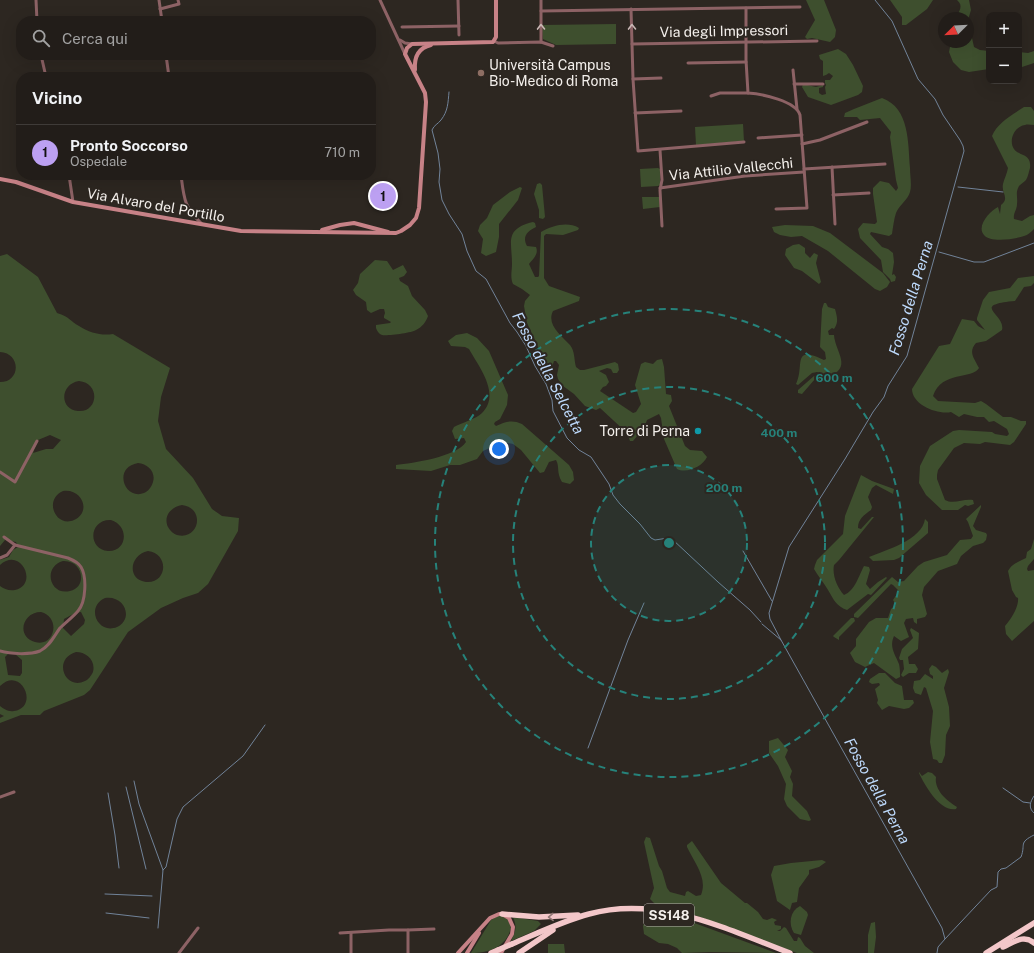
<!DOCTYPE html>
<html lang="it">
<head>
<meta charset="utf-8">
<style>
	:root { --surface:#221d19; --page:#2a2622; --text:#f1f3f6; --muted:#a2a2a2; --line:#3f3b38; --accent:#bca0f2 }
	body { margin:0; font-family:"Public Sans",sans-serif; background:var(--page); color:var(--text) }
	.controls { position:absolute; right:12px; top:12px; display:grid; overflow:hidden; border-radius:8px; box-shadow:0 4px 16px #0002 }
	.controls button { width:36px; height:36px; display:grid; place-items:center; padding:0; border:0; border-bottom:1px solid var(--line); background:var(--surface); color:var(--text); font:20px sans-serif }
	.compass { position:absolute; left:938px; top:12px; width:36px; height:36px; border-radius:50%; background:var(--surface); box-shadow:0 4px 16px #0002; rotate:246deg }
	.you { position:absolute; left:499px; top:449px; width:14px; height:14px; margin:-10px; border:3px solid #fff; border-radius:50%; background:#1a73e8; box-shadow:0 0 0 6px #1a73e833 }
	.badge { display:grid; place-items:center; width:26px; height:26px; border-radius:50%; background:var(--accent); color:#111; font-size:13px; font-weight:700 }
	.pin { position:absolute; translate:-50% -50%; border:2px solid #fff; box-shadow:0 1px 4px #0006 }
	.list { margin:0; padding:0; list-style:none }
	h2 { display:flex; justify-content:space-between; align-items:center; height:52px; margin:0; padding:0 16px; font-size:17px }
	h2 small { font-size:13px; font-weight:400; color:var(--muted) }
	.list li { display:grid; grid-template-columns:26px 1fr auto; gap:12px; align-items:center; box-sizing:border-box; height:56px; padding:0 16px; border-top:1px solid var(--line) }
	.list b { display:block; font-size:15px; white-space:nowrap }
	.list p { margin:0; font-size:13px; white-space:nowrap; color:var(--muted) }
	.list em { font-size:13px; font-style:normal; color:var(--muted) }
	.icon { flex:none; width:22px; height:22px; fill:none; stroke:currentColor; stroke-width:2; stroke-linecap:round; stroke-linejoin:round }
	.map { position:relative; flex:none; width:1034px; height:953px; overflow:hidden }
	.search { position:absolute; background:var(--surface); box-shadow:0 4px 16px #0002; left:16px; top:16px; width:360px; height:44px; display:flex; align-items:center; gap:10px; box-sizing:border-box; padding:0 14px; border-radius:16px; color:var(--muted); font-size:15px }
	.panel { position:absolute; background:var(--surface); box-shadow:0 4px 16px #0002; left:16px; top:72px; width:360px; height:108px; border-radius:16px }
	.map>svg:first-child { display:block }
	.green { fill:#3e4f2e; fill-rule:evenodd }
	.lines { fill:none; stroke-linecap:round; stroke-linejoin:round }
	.stream { stroke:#718399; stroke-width:1 }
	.street { stroke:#8d6265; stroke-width:3 }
	.secondary { stroke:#c78287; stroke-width:4 }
	.highway { stroke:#f3c7c9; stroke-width:5.5 }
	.highway-bridge { stroke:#f3c7c9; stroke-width:5.5 }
	.oneway { stroke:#cab7b5 }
	.oneway2 { stroke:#907775 }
	.ring { fill:none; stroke:#26827a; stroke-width:2; stroke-dasharray:7 5 }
	.education-dot { fill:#8d6e63; stroke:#2d2721; stroke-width:1.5 }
	.culture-dot { fill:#0f9aa8; stroke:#2d2721; stroke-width:1.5 }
	.labels { text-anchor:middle; stroke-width:4; stroke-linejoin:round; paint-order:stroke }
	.shield { fill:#2d2721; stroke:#b8b3ae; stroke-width:1 }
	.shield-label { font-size:13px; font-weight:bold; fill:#f3efeb }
	.street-label { font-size:14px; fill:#f3efeb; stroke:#2d2721 }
	.poi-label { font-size:14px; fill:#f3efeb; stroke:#2d2721; text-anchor:start }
	.water-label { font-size:15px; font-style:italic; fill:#bdd9fb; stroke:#2d2721 }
	.centre { fill:#26827a; stroke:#2d2721; stroke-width:2 }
	.ring-label { font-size:12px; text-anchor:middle; font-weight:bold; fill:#26827a; stroke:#2d2721; stroke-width:4; stroke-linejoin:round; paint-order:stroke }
</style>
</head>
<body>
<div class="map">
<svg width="1034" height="953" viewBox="0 0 1034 953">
	<rect width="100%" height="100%" fill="#2d2721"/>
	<g class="green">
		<polygon points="806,0 824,0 836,30 835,37 830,42 812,38 807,39 805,37 815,20"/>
		<polygon points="890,0 933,0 927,9 906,25 902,25 902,17"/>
		<path d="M 957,0 L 969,0 L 971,10 L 968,20 L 974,47 L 980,50 L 989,51 L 989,69 L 969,72 L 961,70 L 953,62 L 949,52 L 951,42 L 968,42 L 968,18 L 956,18 C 959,11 964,6 957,0 Z"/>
		<polygon points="616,24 616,44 556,45 543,39 542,25"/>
		<polygon points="838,49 846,54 853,65 863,86 862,92 858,95 831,105 808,97 802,87 803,84 816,87 823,85 823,87 819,88 819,93 822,95 826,94 825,87 826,85 825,83 825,80 830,80 833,76 829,73 826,75 823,76 823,61 820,59 819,55"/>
		<polygon points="1034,51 1034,63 1019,68 1019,52 1028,53"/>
		<path d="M 882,98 C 910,108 908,144 910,168 C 910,176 912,185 910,192 C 908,200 899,205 896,213 C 894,219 893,227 892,234 L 889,236 L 871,232 L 870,234 L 882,247 L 888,249 L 893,253 L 894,262 L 892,275 L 894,274 L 896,277 L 895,281 L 891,282 L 890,279 L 883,272 L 881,260 L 860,238 L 858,229 L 863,223 L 875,224 L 877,222 L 873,194 L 873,188 L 880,181 L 889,183 L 896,191 L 898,188 L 896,180 L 890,137 L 891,132 L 880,118 L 860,120 L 857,117 L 844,117 L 845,113 L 854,109 Z"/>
		<path d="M 1024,107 L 1031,107 L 1034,111 L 1034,125 C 1031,125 1028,124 1025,125 C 1015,126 1008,140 1014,149 C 1018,156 1032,153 1030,168 C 1029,171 1028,177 1026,180 C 1024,182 1021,184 1019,186 C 1015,193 1018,197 1017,204 C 1017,210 1013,213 1014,219 L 1022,221 L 1030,216 L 1034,215 L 1034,229 C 1031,232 1028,235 1024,236 C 1016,239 990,243 984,235 C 976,226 990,211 998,207 L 1000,214 L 1001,205 C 1010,198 1001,193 1003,184 C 1004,179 1007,174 1008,168 L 992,136 C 997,123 1012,115 1024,107 Z"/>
		<polygon points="743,124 744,141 696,145 695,127"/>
		<polygon points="658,168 660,169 660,185 658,186 641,187 640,169"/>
		<polygon points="540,183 542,185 545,217 543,219 539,218 539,210 534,194 537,184"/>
		<polygon points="520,187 522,188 518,200 499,224 499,237 496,252 486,256 481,253 483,239 478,231 480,225 487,218 493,205 510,192"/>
		<polygon points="642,197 659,197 660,207 643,209"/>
		<path d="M 533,222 L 535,223 L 536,227 C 527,231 522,237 527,246 L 536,247 C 539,254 533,259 529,264 L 535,277 L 538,277 L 539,276 L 541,232 C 552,226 567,221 579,228 L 578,230 L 563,235 L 546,234 L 544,236 L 544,278 L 549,286 L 580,297 L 579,301 L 553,311 C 546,325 562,336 570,345 C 575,351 574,360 576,367 L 580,370 L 584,370 L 615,362 L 618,364 L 619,370 L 617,373 L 613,373 L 611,369 L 607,368 L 599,371 L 606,375 L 609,382 L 606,386 L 603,387 L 600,391 L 633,413 L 636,412 L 641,404 L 635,385 L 641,364 L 645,362 L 653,364 L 657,360 L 662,359 L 664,367 L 666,394 L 671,395 L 672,401 L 669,406 L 685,446 L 690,450 L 702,451 L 707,457 C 703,466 687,474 677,469 L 664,439 L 661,418 L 659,414 L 647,420 L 644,428 L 633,441 L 630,441 L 627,433 L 600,408 L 596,410 L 585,406 L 574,394 L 563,386 L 558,379 L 557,375 L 559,365 L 556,361 L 554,361 L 552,367 L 549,368 L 545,364 L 535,340 L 527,323 L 524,306 L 525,301 L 530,295 L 522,289 L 513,284 C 510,277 512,271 512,264 C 512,242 504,229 533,222 Z"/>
		<polygon points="785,225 813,226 830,233 883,273 890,282 887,287 880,291 875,289 828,251 802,236 791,237 780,235 774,232 772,227"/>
		<polygon points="799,244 805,248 805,253 810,258 814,253 818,255 816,263 821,282 819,284 802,271 794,268 785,255 786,249 793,245"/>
		<path d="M 7,254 L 38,277 L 57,313 C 70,317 70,321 79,326 C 90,333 102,336 113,334 L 170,368 L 161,397 L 158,421 L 166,449 L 193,478 L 212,509 L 222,516 L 239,518 L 238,531 L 208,584 L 198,593 L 183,598 L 161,608 L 128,632 L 90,690 L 84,695 L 44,711 L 40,715 L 21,715 L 0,723 L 0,718 L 4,716 L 0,714 L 0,706 C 4,709 8,712 14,711 C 40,707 21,665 0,686 L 0,586 C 4,589 9,591 15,590 C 39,585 21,546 0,565 L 0,560 L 9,557 L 13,550 L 18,547 L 16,542 L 5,540 L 0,546 L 0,382 C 21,382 21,353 0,352 L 0,256 ZM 79,381 C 101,383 98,413 78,411 C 59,409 60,384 79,381 ZM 50,435 L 61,440 L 53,449 L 46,449 L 33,453 L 38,440 ZM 138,463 C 148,464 156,472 153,482 C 152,486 149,490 146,492 C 126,503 111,468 138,463 ZM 63,491 C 82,488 92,512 74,520 C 56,528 43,500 63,491 ZM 182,505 C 206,508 199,541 177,535 C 174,534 170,531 168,527 C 163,516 171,507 182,505 ZM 111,520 C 130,526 127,552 108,551 C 87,549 89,519 111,520 ZM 148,551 C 170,554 167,584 146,582 C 127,580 129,555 148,551 ZM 63,561 C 83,560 88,587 70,591 C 50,596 42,567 63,561 ZM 105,598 C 125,595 134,619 117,627 C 98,635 85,607 105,598 ZM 41,612 C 62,618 54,648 35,642 C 16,637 22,612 41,612 ZM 81,612 L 85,620 L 84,624 L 71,636 L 63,628 L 64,619 L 75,613 ZM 76,652 C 86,652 96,660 93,672 C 91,676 88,680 85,681 C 65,691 52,659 76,652 ZM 8,654 L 15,654 L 22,660 L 22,673 L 20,676 L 8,675 L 5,657 Z"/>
		<path d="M 375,260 L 387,261 L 393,270 L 403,265 L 407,272 L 404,276 L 399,278 L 400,281 L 408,286 L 412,296 L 425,310 L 428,316 C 426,322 422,327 416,330 C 411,333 388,336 382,335 C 379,334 377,331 376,328 L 376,325 L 390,323 L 391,322 L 384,318 L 384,316 L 385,313 L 384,309 L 380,309 L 371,313 L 367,310 L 366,302 L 356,295 L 353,290 L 358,283 L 360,274 Z"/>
		<path d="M 1034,276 L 1034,283 L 1031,286 L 1024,287 L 1015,301 C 969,305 1006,314 1002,330 L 986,341 L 976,343 C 968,352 974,358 979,368 C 972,380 942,370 933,396 L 938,401 L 975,403 L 981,401 L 986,404 L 1003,417 L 1011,417 L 1021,421 L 1026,421 L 1026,424 L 1014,442 L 1010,445 L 985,442 L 980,444 L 964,443 L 954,448 L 938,470 L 937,475 L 937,479 L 945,500 C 954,505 964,498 973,500 L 974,504 L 968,506 L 965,505 L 958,510 L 942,510 L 926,495 L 919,483 L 920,466 L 930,446 L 953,431 L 959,430 L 992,432 L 995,434 L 1007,436 L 1009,434 L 1007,429 L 994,421 L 989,422 L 984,417 L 977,417 L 964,414 L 959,417 L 951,412 C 938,415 912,405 912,389 L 939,346 L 950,344 L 962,319 L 974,321 L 978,326 L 985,330 L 977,320 L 977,318 L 983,300 L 989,292 L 1010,288 L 1018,278 Z"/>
		<path d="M 824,303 L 826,303 L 828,307 L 835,309 C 837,317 839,322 834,329 L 832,328 L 828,331 L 829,335 L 834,335 C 835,352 854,368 827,377 L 817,372 L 812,373 L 798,385 L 796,384 C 805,366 791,344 824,360 L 826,359 L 825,352 L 820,347 L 822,309 Z"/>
		<path d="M 467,333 L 477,338 L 489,351 L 508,395 L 507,405 L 500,419 L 495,422 L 494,424 L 496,426 C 505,422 512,419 522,424 L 569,465 L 573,472 L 574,480 L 570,484 L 562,482 C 556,472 560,467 556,460 L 549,462 L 544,472 L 540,473 L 521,450 L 513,444 L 503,442 L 483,451 L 477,459 L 460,465 L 450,465 L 431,471 L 396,469 L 396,465 C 413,463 456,457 466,442 L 464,438 L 455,439 L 452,431 L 454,427 C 461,423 476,419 482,413 C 501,394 479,367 469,349 L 465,347 L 451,346 L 448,341 L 456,335 Z"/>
		<polygon points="814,376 817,376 824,380 822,381 815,379 802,394 798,393 798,390"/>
		<path d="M 861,475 L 872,481 L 894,489 L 893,494 L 876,485 L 872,488 L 868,497 L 872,507 L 871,510 C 864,515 858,519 858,528 L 861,529 L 872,517 L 874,517 L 839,560 L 834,565 C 832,575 837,587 844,595 C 855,591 859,575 864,566 L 869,567 L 870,570 L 866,584 L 870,589 L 878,582 L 886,577 L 887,578 L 871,595 L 868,594 L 847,610 C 836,606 834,600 828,590 C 824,583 818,576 814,569 L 815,565 L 817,560 L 843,534 L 845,516 Z"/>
		<path d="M 981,505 L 981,507 L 973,526 L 976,530 L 986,533 L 987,535 L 986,540 L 983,543 L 973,546 L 961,556 L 957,564 L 938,571 L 924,587 L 922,595 L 927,614 L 925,617 L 917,619 L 917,624 L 914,622 L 913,618 L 906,619 L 904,623 L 909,637 L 901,641 L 894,636 C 889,647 895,654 899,664 C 900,668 900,673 900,677 L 896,679 L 874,663 L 865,667 L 855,662 L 850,653 L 856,646 L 856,639 L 869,622 L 876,618 L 888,618 L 891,609 L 896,605 L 893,600 L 899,591 L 893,585 L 891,584 L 858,618 L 854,617 L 854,614 L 892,577 L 898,582 L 904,581 L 918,566 L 924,562 L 947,555 L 960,540 L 971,539 L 973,536 L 968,522 L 966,519 Z"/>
		<path d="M 925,519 L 928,522 L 928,533 L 899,558 L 894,560 L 873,561 L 869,557 C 886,550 922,540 925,519 Z"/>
		<path d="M 1034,539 L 1034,559 L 1028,566 L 1027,569 L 1028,571 L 1034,570 L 1034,621 L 1012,641 L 1006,634 L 1005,626 C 1011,619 1019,607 1018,598 L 1016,597 L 1012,590 L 1008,571 C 1012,563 1019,562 1026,558 L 1027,552 L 1031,549 Z"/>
		<polygon points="851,618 854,618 855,621 839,637 839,640 834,637 833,636"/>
		<polygon points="911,628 919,633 918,649 908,657 909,664 915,664 918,669 916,673 909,673 903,677 901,675 904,669 903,660 900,660 899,658 902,649 913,638 910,630"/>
		<polygon points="932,665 936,667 942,673 948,669 949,672 944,688 949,707 950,726 946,735 945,755 942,763 939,763 937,760 933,759 930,742 933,711 926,688 924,687 921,695 915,693 913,688 914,681 920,680 925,674 933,679 933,676 930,674 929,669"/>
		<polygon points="879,673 885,673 895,683 902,686 904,700 913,700 914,703 909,708 904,709 889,706 882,710 877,703 878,700 875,689 880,685 879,683 872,684 869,682 870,679"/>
		<polygon points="778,738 788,750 785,757 792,771 790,777 793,784 792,796 807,811 811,820 809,821 800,819 787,806 784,799 786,784 778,766 769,753 769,741"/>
		<path d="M 919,772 L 922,776 L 928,772 L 932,773 L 936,777 C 934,790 947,801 957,807 L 956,809 C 940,812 925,786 919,773 Z"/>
		<path d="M 646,837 L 650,838 L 659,866 L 662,871 L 667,888 L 670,892 L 685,896 L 686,892 L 688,891 L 696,896 L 701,895 C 708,878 694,862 687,847 L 687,845 L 692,841 L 721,883 L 745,903 L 747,903 L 758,912 L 763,919 L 767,920 L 772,918 L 777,920 L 774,922 L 775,925 L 781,926 L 781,929 L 777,931 L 780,931 L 784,927 L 786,928 L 794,941 L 797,941 L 798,937 L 800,938 L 805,946 L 814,953 L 797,953 L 692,914 L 657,906 L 650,899 L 654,888 L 644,842 Z"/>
		<polygon points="822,860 826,862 819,867 809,870 809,874 799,888 797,902 792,903 790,910 777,901 771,875 774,866 791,863"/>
		<path d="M 800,906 L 807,912 L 808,915 L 801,935 L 794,933 C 788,924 790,911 800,906 Z"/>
		<path d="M 497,916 L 502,916 L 508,918 L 511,928 C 506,947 489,953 471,953 L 491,920 Z"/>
		<path d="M 513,917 L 538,921 L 541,924 L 534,931 L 511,941 C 516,931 517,927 513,917 Z"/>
		<polygon points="649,917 662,917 686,920 776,953 710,952 682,953 677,948 668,944 659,943 644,934 643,926 645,920"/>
		<polygon points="875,922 876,937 874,953 868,953 868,935 871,923"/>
		<polygon points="548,944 564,944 565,953 548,953"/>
	</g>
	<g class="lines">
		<g class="stream">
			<path d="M 449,92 C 448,103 448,111 441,120 C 438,124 434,125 432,130 L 438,153 L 440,169 L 439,182 L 442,200 L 449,214 L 462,234 L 467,251 L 476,271 L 486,279 L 510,323 L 517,332 L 526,346 L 535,366 L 546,384 L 552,400 L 553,411 L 567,438 L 579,450 L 591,457 L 609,484 L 613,495 L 620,504 L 640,524 L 651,538 L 655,540 L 668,538 L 672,539 L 718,582 L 750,610 L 761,622"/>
			<polyline points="958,187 1003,192"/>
			<polyline points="939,252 974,262 984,262 1034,243"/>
			<polyline points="743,551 772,601"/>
			<polyline points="762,624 781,640 942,928 945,939 938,947 937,953"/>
			<polyline points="781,640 770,619 769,613 789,547 845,459 873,412 884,397 888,386 907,356 964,151 963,146 960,140 943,115 935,99 918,79 892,21 875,0"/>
			<polyline points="588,748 628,640 644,603"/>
			<polyline points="134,781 139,804 163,870 158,928"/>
			<polyline points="126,787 146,869"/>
			<polyline points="1003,788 1023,802 1030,803"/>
			<polyline points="108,793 115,835 119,868"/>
			<path d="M 1034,796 C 1030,802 1028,808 1034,813"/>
			<polyline points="163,870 166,867 177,819 183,807 243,756 265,725"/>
			<polyline points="105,894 152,896"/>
			<polyline points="106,913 149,918"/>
			<path d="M 945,939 L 991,890 L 997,887 L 998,872 L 1001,869 L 1006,868 L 1021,857 C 1026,844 1018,843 1034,835"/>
		</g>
		<g class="street">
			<polyline points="36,0 37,21"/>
			<polyline points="159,0 162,21"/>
			<polyline points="380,0 405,54"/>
			<polyline points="458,0 459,35"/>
			<polyline points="541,0 541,42"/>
			<path d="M 746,8 L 746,60 L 748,93 C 762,94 796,101 800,115 L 807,208 L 776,209"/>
			<polyline points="160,9 179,4 178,0"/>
			<polyline points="631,9 633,79 638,151 744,142"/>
			<polyline points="541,11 800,7"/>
			<polyline points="402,27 459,26"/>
			<polyline points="400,40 405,43 412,44"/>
			<polyline points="494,41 498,43 541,42 553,46"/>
			<polyline points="632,44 817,41"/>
			<polyline points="41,55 46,77"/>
			<polyline points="166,55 169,77"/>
			<polyline points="688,63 746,62"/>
			<polyline points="793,70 797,109"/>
			<polyline points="633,79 661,78"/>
			<polyline points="794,84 823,84"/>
			<polyline points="711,96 720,93 748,93"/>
			<polyline points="635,113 681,111"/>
			<polyline points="758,138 802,135"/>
			<polyline points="802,144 820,140 867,122"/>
			<polyline points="660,150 662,180 660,190 662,226"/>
			<polyline points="832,167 835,224"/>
			<polyline points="804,169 885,164"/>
			<polyline points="69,175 73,202"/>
			<path d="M 181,175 C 184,199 184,207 202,224"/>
			<polyline points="660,188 745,176 804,172"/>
			<polyline points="833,195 869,193"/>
			<polyline points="0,472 15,482 37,441"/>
			<polyline points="0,558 7,555 15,545"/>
			<path d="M 0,651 C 10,654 30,655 40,651 C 50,646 54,636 60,628 C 66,622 73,617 78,611 C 86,602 87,577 81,567 C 78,562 73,560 68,558 L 15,545 L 4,537"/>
			<polyline points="0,797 14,792"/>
			<polyline points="340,933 389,930 408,930 434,929"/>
			<polyline points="351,933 351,953"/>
			<polyline points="179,953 198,928"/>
			<polyline points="408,953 408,930"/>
		</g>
		<g class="secondary">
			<path d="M 415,70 C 414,58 418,48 431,45"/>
			<polyline points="0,179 16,182 73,202 241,231 396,233 401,231 410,225 416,218 419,208 426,102 425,93 405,54 407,48 412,44 493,42 496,37 496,0"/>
			<polyline points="322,230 340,225 354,223 388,232"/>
			<polyline points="458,953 490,918 499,914 502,914 509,918 513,927 512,934 501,953"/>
			<polyline points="467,953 479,933"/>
		</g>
		<g class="highway">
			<polyline points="502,914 539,917 578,915"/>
			<path d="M 512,944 C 538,933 563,921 589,914 C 659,895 726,929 790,953"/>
			<path d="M 1003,947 C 1014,942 1024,934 1034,943"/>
			<polyline points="491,953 498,950"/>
			<polyline points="519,953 553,930"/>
			<polyline points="986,953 1034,923"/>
		</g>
		<polyline class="highway-bridge" points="498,950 512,944"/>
	</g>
	<defs><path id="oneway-chevron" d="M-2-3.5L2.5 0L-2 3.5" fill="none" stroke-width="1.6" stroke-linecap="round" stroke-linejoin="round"/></defs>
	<g class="oneway">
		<use href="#oneway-chevron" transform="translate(541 27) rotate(-91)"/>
		<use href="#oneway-chevron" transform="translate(632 27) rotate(-91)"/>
	</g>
	<use class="oneway2" href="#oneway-chevron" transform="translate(551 917) rotate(179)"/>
	<circle cx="669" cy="543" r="78" fill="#26827a" fill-opacity=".12"/>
	<g class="ring">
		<circle cx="669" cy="543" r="78"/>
		<circle cx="669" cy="543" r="156"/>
		<circle cx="669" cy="543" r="234"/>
	</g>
	<circle class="education-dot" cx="481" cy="73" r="4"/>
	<circle class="culture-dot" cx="698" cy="431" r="4"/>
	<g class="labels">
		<rect class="shield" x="644" y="904" width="50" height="22" rx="3"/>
		<g class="shield-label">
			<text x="669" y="920">SS148</text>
		</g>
		<g class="street-label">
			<text transform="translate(724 31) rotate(-1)" y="5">Via degli Impressori</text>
			<text transform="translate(731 169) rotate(-6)" y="5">Via Attilio Vallecchi</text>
			<text transform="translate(156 205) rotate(10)" y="5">Via Alvaro del Portillo</text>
		</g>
		<g class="poi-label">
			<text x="489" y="70">Università Campus<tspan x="489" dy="16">Bio-Medico di Roma</tspan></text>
			<text x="690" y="436" text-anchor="end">Torre di Perna</text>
		</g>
		<g class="water-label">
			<text transform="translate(911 298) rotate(-73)" y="5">Fosso della Perna</text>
			<text transform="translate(548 373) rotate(62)" y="5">Fosso della Selcetta</text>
			<text transform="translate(877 791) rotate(61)" y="5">Fosso della Perna</text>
		</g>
	</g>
	<circle cx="669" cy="543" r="6" class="centre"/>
	<g class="ring-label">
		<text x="834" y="382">600 m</text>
		<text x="779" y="437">400 m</text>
		<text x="724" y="492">200 m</text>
	</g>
</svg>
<div class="controls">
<button>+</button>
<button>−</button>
</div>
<svg class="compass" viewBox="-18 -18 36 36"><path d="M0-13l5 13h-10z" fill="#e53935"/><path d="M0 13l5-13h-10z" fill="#a2a2a2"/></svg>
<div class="you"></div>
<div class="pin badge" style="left:383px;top:196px">1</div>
<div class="search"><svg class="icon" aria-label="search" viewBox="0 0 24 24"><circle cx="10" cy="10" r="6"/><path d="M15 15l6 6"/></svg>Cerca qui</div>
<section class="panel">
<h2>Vicino<small></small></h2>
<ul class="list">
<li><span class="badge">1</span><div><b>Pronto Soccorso</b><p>Ospedale</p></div><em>710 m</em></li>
</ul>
</section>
</div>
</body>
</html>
